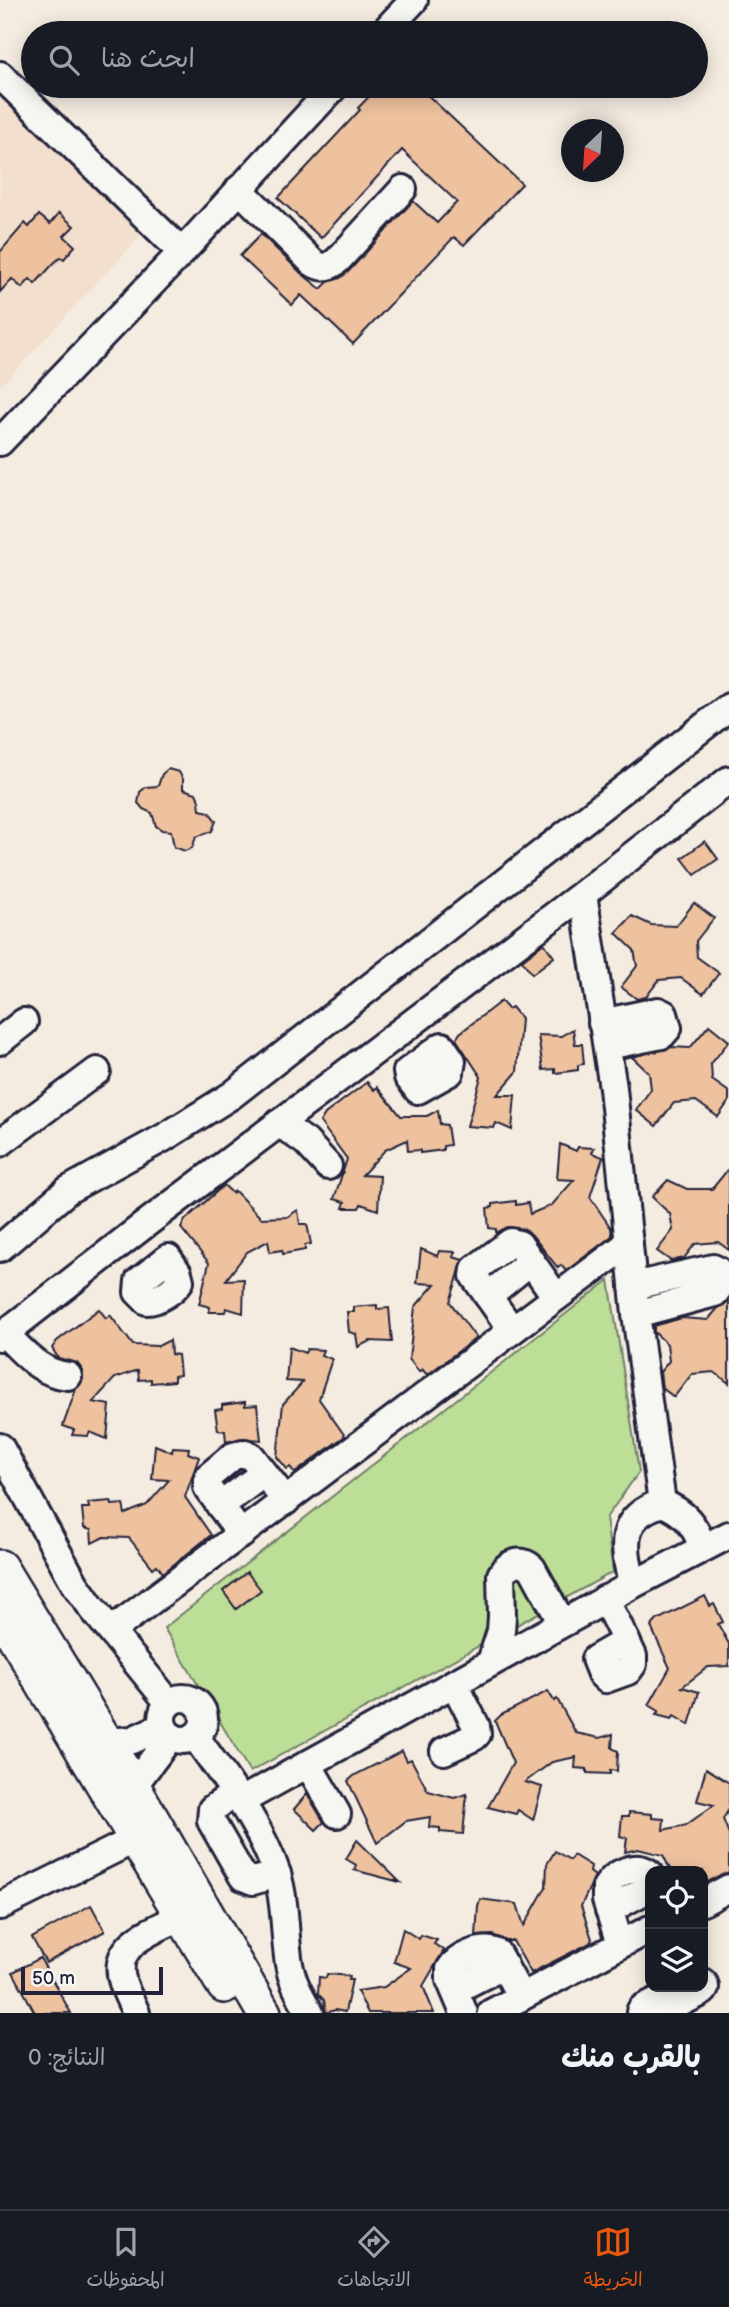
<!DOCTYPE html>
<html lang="ar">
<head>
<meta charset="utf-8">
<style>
	:root { --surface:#171b24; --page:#20242c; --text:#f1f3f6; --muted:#9ea1a6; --line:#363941; --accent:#ea580c }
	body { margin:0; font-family:"Balsamiq Sans","Playpen Sans Arabic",sans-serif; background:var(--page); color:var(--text); direction:rtl }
	.controls { position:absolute; right:21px; bottom:21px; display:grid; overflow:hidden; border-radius:14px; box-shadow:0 4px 18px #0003 }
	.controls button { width:63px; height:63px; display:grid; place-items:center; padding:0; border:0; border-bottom:2px solid var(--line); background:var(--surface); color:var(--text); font:35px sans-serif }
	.compass { position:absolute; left:561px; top:119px; width:63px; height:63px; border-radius:50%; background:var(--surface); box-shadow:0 4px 18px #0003; rotate:205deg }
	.scale { position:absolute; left:21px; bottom:18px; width:142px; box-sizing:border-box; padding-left:7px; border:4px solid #22223b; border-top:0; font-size:19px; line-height:24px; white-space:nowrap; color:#22223b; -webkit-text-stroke:5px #f6f6f2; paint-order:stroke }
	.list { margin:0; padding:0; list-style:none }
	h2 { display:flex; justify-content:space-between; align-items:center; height:91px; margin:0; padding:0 28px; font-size:30px }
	h2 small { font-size:23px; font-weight:400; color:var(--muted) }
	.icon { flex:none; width:38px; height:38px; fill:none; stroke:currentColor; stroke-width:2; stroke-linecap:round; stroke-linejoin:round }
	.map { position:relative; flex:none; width:729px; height:2013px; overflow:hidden; direction:ltr }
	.search { position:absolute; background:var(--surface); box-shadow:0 4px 18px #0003; left:21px; right:21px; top:21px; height:77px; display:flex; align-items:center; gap:18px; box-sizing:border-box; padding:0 24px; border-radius:38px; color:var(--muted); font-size:26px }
	.sheet { height:196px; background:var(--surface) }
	nav { display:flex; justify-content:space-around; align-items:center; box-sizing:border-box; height:98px; border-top:2px solid var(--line); background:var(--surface); font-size:19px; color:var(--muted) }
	nav a { display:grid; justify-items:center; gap:4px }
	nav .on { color:var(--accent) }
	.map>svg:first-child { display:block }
	.built { fill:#f3dfcd }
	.green { fill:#bdde97; stroke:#708069; stroke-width:2 }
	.building { fill:#efc29f; stroke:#22223b; stroke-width:2 }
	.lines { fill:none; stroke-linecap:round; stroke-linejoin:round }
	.minor-casing { stroke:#22223b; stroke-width:32 }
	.major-casing { stroke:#22223b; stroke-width:38 }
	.highway-casing { stroke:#22223b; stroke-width:44 }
	.minor { stroke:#f6f6f2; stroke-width:26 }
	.major { stroke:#f6f6f2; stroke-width:33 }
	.highway { stroke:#f6f6f2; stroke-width:38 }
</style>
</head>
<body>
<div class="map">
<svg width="729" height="2013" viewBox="0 0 729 2013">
	<rect width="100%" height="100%" fill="#f5ece1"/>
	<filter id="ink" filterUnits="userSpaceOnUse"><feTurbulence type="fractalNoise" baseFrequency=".0143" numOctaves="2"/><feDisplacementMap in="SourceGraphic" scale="14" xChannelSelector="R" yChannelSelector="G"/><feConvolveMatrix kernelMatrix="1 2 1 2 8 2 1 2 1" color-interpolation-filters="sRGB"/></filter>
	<g filter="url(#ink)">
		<polygon class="built" points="0,83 155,221 0,387"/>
		<polygon class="green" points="609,1280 639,1472 606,1518 613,1572 250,1772 164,1628"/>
		<g class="building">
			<polygon points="379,86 418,86 522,184 464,245 454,237 353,344 301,295 292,305 240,256 261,234 301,273 321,289 328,282 340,278 349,271 413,201 437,223 457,202 402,150 321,238 278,198 360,110 358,108"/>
			<polygon points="59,213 74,226 64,236 75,246 64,259 61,257 54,263 35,284 30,279 22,288 12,279 0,292 0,252 25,223 29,227 39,215 50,224"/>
			<polygon points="168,769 179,772 183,779 183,789 196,793 199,800 200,810 209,812 216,821 212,831 196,837 192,848 185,851 174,847 171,831 162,830 156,826 152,813 143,809 138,803 140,792 146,787 158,786 162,774"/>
			<polygon points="705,841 718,859 695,875 682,858"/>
			<polygon points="694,903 714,918 696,941 697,957 719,973 703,994 681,978 659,980 646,997 637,999 621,987 637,966 634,950 616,933 632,916 651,925 676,926"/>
			<polygon points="544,943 554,957 532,974 522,960"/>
			<polygon points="501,1001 508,1009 512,1007 521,1018 517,1072 497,1095 515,1095 512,1130 496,1123 494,1128 467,1126 481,1077 456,1039 460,1033"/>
			<polygon points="709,1025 729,1041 711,1064 712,1080 729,1092 729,1101 718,1117 696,1101 674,1103 656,1126 636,1110 651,1089 649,1073 632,1057 670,1047 690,1048"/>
			<polygon points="573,1029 575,1044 582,1044 584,1064 578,1065 578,1070 555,1073 555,1069 543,1070 538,1035 561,1036"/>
			<polygon points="367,1082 374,1090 377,1087 401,1116 427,1116 438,1110 440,1124 447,1125 450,1145 443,1146 443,1150 420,1153 420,1150 408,1151 407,1140 385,1150 362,1175 380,1176 378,1210 361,1204 359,1208 343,1208 345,1202 334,1199 347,1159 320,1122 325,1114"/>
			<polygon points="560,1144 576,1151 578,1147 594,1148 592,1153 603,1157 590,1197 611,1228 612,1236 566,1271 561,1265 558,1268 532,1235 524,1229 508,1227 496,1233 496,1229 489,1228 487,1208 493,1207 493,1204 516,1201 516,1205 528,1203 530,1214 552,1205 574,1180 557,1179"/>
			<polygon points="729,1168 729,1250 718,1242 695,1244 684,1258 671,1261 657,1251 673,1230 670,1214 652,1197 668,1180 687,1189 712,1189"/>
			<polygon points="224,1185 232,1193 235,1191 261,1218 287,1217 298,1210 300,1224 307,1224 311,1244 305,1245 305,1250 283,1254 282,1250 270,1252 268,1241 247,1252 226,1280 244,1279 243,1313 226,1308 225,1312 209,1312 210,1307 199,1304 209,1263 181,1228 185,1220"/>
			<polygon points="421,1249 437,1256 439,1251 455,1252 453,1257 463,1260 450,1302 476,1338 427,1375 422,1369 419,1372 409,1359 415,1307 435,1284 417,1283"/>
			<polygon points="729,1300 729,1383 714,1372 692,1374 674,1397 662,1388 660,1372 669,1361 667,1344 654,1332 654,1326 682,1318 708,1320 717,1309"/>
			<polygon points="377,1305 377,1309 389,1308 392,1342 370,1341 358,1347 356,1334 349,1332 347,1312 354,1312 354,1307"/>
			<polygon points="99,1309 106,1318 110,1315 133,1345 158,1346 170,1340 171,1354 178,1355 180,1375 174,1376 174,1381 151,1383 151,1379 139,1380 138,1370 115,1378 93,1402 110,1405 107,1439 90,1432 88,1436 72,1435 74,1430 63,1426 76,1389 83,1379 83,1371 77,1363 58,1358 52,1348 57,1341"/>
			<polygon points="289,1347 305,1353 307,1349 323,1350 321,1355 332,1359 319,1399 345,1436 295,1473 290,1467 287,1469 277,1457 283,1404 303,1382 286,1381"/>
			<polygon points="245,1402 245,1406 257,1405 261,1440 241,1438 226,1442 225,1431 218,1430 215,1410 222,1409 222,1405"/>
			<polygon points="155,1445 172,1452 173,1447 189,1448 188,1453 199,1457 185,1497 211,1535 163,1573 157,1565 153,1568 129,1538 104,1537 92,1543 91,1530 84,1528 82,1508 89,1508 88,1503 111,1501 112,1505 123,1504 125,1514 147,1505 169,1480 152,1479"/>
			<polygon points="247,1572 261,1590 236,1609 223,1591"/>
			<polygon points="705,1596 710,1606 714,1604 723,1622 718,1624 729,1644 729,1666 708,1667 682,1687 699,1692 689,1725 674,1716 672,1719 656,1715 659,1711 649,1705 670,1668 651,1627 657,1620"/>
			<polygon points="548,1691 554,1701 557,1699 576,1733 600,1738 613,1734 612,1748 618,1751 617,1771 610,1770 610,1774 587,1773 587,1769 575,1768 576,1757 552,1762 525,1782 542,1787 533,1820 518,1810 516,1814 488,1807 513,1763 495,1721 501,1715"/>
			<polygon points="402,1751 407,1761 411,1759 428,1791 454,1798 467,1794 463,1834 440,1832 440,1828 429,1827 430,1817 406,1821 377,1843 348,1781 355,1775"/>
			<polygon points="706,1768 729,1783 729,1809 723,1819 729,1834 729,1872 703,1884 703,1871 671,1871 663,1855 638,1849 625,1852 627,1838 620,1836 622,1816 629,1816 629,1812 652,1814 652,1818 664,1819 663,1830 686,1825 714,1805 697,1801"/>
			<polygon points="307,1794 324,1822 316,1830 294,1809"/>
			<polygon points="357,1840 400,1882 354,1870 356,1865 346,1859"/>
			<polygon points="555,1851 570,1860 573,1855 591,1866 590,1872 595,1876 581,1906 592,1939 590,1943 531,1973 513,1941 506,1941 493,1935 476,1936 478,1906 480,1899 517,1904 524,1926 546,1887 547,1864"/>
			<polygon points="91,1905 105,1931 46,1963 32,1938"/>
			<polygon points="403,1929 419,1939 421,1935 437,1940 434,1944 444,1950 423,1986 434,2013 368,2013 357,1991 384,1987 411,1968 394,1962"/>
			<polygon points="40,1958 71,2013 35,2013 13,1972"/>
			<polygon points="327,1974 350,1976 349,1980 352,1980 345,2012 335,2010 326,2013 324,2000 318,1994 319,1977 326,1978"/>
		</g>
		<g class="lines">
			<g class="minor-casing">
				<g id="minor">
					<polyline points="383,33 414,0"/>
					<polyline points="0,75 182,252"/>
					<path d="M 239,189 L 312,262 C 322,269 329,268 338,260 L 403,189"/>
					<polyline points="0,442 182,252 335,86"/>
					<polyline points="583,894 613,1088 636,1314 662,1503"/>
					<polyline points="602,1023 658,1011 664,1014 668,1028 662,1035 607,1046"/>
					<polyline points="0,1041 24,1022"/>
					<polygon points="442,1046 452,1061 450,1072 418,1090 408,1077 407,1072"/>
					<polyline points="279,1123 306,1142 328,1166"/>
					<polyline points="0,1143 97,1071"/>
					<polyline points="0,1248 68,1190 165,1137 232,1095 729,707"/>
					<path d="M 168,1258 L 178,1273 L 180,1281 C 173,1291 158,1301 147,1301 L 138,1292 L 139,1281 Z"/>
					<polyline points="633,1286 713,1268 717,1270 720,1286 715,1293 636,1314"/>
					<polyline points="488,1296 531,1261"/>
					<polyline points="512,1330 474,1276 475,1269 511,1242 519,1244 556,1297"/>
					<path d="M 4,1333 C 23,1351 40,1374 68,1376"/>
					<polyline points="0,1337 143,1226 583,894 729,780"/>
					<polyline points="0,1447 75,1584 92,1608 169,1703"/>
					<polyline points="220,1506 264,1473"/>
					<polyline points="241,1535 207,1487 208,1477 233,1456 245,1453 251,1456 286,1501"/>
					<path d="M 632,1585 C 624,1546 617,1517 662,1503 C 685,1512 695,1525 703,1548"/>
					<polyline points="605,1599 626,1641"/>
					<polyline points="111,1631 629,1243"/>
					<polygon points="626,1641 633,1656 633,1664 628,1671 606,1679 601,1674 595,1659"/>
					<path d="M 491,1662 L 501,1631 L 502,1616 L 501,1575 C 507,1563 521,1558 532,1568 L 562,1623"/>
					<circle cx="183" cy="1719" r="21"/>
					<path d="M 195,1736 C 225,1779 260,1823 277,1874 C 286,1903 284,1934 289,1964 C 292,1982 301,1997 310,2013"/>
					<polyline points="106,1742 132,1740 163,1726"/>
					<polyline points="444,1751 474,1737 477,1734 476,1726 454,1683"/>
					<polyline points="308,1764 337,1814"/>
					<polyline points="133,1786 171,1736"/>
					<polyline points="235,1793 212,1809 211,1821 243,1877 253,1881 277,1874"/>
					<polyline points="241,1801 632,1585 729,1535"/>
					<polyline points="703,1902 729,1888"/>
					<polyline points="0,1906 152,1831"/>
					<polyline points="609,1910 650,1888"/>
					<path d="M 620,1944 L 606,1900 L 606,1887 C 614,1873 637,1862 650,1874"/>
					<polyline points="455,1990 504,1965"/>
					<path d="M 136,2013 C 132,2003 126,1993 123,1983 C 110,1943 152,1932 180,1917"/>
					<path d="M 464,2013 L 450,1980 L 450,1969 C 458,1956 483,1946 497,1953 L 521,1997"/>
					<polyline points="491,2013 650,1929"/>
				</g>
			</g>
			<g class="major-casing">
				<g id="major">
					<polyline points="0,1567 133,1786 264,2013"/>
					<polyline points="0,1613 224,1986"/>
				</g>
			</g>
			<g class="highway-casing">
				<polyline id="highway" points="646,2013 699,1987"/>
			</g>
			<use href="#minor" class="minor"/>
			<use href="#major" class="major"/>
			<use href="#highway" class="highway"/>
		</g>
	</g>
</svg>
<div class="controls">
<button><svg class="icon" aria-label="locate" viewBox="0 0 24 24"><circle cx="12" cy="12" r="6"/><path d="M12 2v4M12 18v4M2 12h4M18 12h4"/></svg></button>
<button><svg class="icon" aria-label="layers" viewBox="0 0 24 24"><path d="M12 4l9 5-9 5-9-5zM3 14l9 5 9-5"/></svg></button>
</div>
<svg class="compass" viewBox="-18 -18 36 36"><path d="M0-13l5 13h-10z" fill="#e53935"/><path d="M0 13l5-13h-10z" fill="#9ea1a6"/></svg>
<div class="scale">50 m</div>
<div class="search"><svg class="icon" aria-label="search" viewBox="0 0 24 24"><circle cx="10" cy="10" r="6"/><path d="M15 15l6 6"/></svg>ابحث هنا</div>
</div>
<section class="sheet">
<h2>بالقرب منك<small>النتائج: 0</small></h2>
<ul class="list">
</ul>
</section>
<nav>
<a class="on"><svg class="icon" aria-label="map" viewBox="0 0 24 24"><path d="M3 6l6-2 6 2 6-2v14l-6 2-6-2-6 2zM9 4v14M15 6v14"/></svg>الخريطة</a>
<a><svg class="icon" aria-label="directions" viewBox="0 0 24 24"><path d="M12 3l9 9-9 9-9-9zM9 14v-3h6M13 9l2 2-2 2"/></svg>الاتجاهات</a>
<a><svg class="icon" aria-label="saved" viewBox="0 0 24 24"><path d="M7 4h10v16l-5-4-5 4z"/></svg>المحفوظات</a>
</nav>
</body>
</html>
